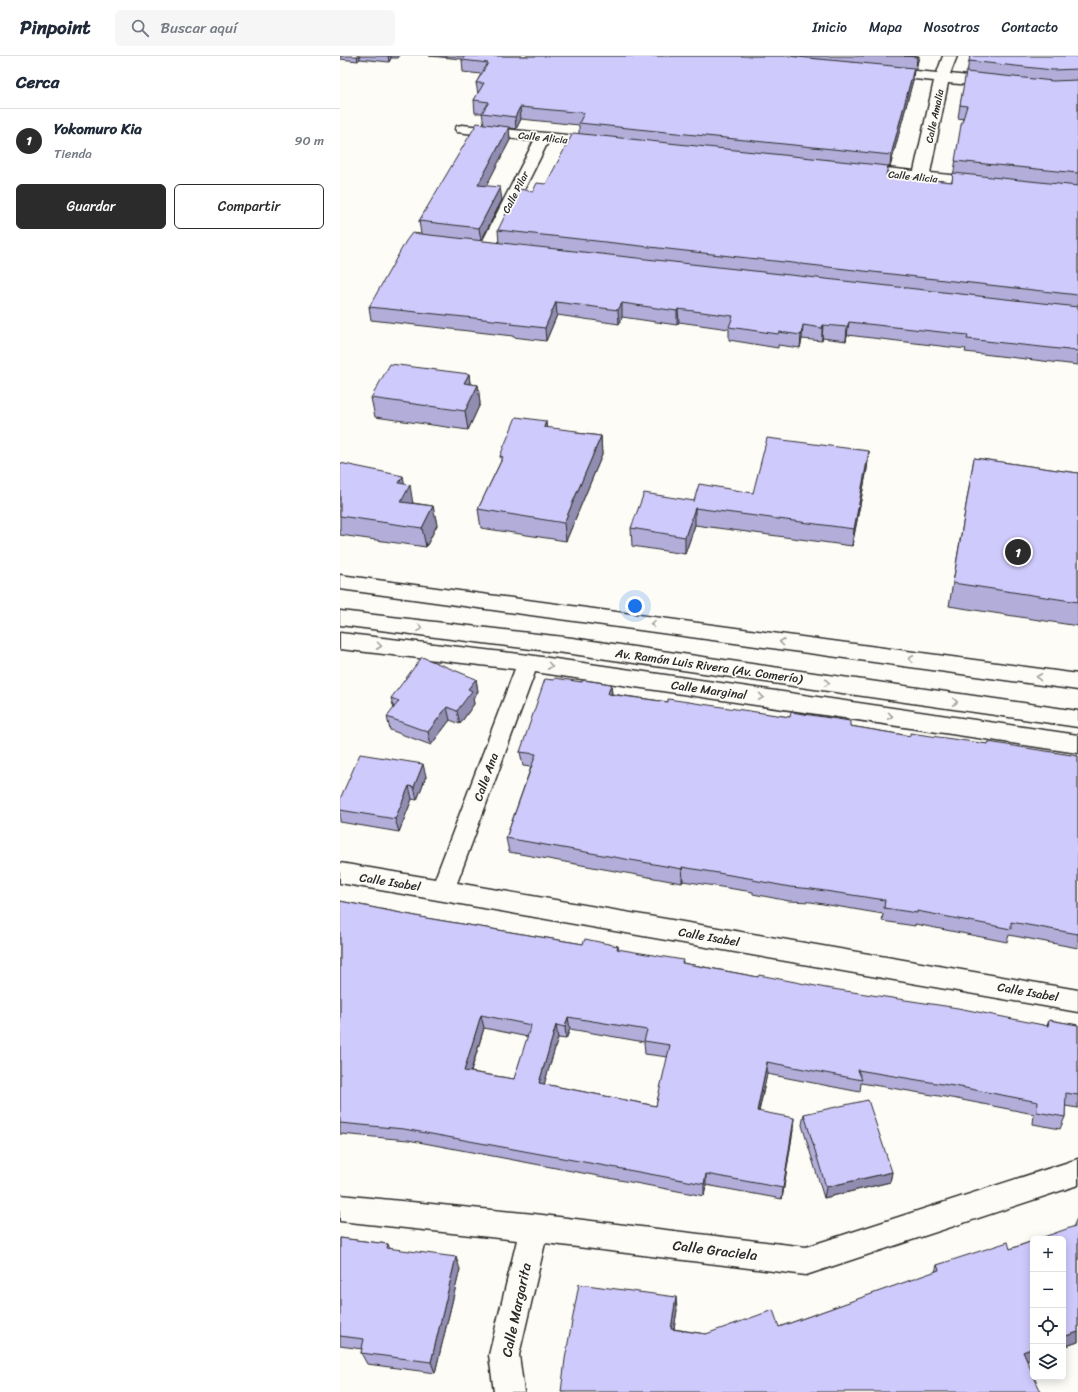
<!DOCTYPE html>
<html lang="es">
<head>
<meta charset="utf-8">
<style>
	:root { --surface:#fff; --page:#f6f6f7; --text:#1f2937; --muted:#747a83; --line:#e0e1e3; --accent:#2b2b2b }
	body { margin:0; font-family:Sriracha,sans-serif; background:var(--page); color:var(--text) }
	.controls { position:absolute; right:12px; bottom:12px; display:grid; overflow:hidden; border-radius:6px; box-shadow:0 2px 10px #0003 }
	.controls button { width:36px; height:36px; display:grid; place-items:center; padding:0; border:0; border-bottom:1px solid var(--line); background:var(--surface); color:var(--text); font:20px sans-serif }
	.you { position:absolute; left:295px; top:550px; width:14px; height:14px; margin:-10px; border:3px solid #fff; border-radius:50%; background:#1a73e8; box-shadow:0 0 0 6px #1a73e833 }
	.badge { display:grid; place-items:center; width:26px; height:26px; border-radius:50%; background:var(--accent); color:#fff; font-size:13px; font-weight:700 }
	.pin { position:absolute; translate:-50% -50%; border:2px solid #fff; box-shadow:0 1px 4px #0006 }
	.list { margin:0; padding:0; list-style:none }
	h2 { display:flex; justify-content:space-between; align-items:center; height:52px; margin:0; padding:0 16px; font-size:17px }
	h2 small { font-size:13px; font-weight:400; color:var(--muted) }
	.list li { display:grid; grid-template-columns:26px 1fr auto; gap:12px; align-items:center; box-sizing:border-box; height:64px; padding:0 16px; border-top:1px solid var(--line) }
	.list b { display:block; font-size:15px; white-space:nowrap }
	.list p { margin:0; font-size:13px; white-space:nowrap; color:var(--muted) }
	.list em { font-size:13px; font-style:normal; color:var(--muted) }
	.actions { display:flex; gap:8px; padding:12px 16px }
	.actions a { flex:1; padding:9px 0; border:1px solid var(--accent); border-radius:6px; text-align:center; font-size:14px; color:var(--accent) }
	.actions .main { background:var(--accent); color:#fff }
	.icon { flex:none; width:22px; height:22px; fill:none; stroke:currentColor; stroke-width:2; stroke-linecap:round; stroke-linejoin:round }
	.map { position:relative; flex:none; width:738px; height:1336px; overflow:hidden }
	header { display:flex; align-items:center; gap:24px; box-sizing:border-box; height:56px; padding:0 20px; background:var(--surface); border-bottom:1px solid var(--line) }
	header strong { font-size:19px }
	nav { display:flex; gap:22px; margin-inline-start:auto; font-size:14px }
	.search { width:280px; height:36px; background:var(--page); display:flex; align-items:center; gap:10px; box-sizing:border-box; padding:0 14px; border-radius:6px; color:var(--muted); font-size:15px }
	main { display:flex }
	aside { flex:1; background:var(--surface) }
	.map>svg:first-child { display:block }
	.lines { fill:none; stroke-linecap:round; stroke-linejoin:round }
	.minor-casing { stroke:#2b2b2b; stroke-width:3 }
	.primary-casing { stroke:#2b2b2b; stroke-width:3 }
	.minor { fill:#fdfcf7; fill-rule:evenodd }
	.primary { fill:#fdfcf7; fill-rule:evenodd }
	.wall { fill:#b2aed9; stroke:#2b2b2b; fill-rule:evenodd }
	.shaded-wall { fill:#918db0; stroke:#2b2b2b }
	.building { fill:#cfcafc; stroke:#2b2b2b; fill-rule:evenodd }
	.oneway { stroke:#9e9e9b }
	.labels { text-anchor:middle; stroke-width:3.5; stroke-linejoin:round; paint-order:stroke }
	.far-street-label { font-size:10px; fill:#2b2b2b; stroke:#fdfcf7 }
	.street-label { font-size:12px; fill:#2b2b2b; stroke:#fdfcf7 }
	.near-street-label { font-size:14px; fill:#2b2b2b; stroke:#fdfcf7 }
</style>
</head>
<body>
<header>
<strong>Pinpoint</strong>
<div class="search"><svg class="icon" aria-label="search" viewBox="0 0 24 24"><circle cx="10" cy="10" r="6"/><path d="M15 15l6 6"/></svg>Buscar aquí</div>
<nav><a>Inicio</a><a>Mapa</a><a>Nosotros</a><a>Contacto</a></nav>
</header>
<main>
<aside>
<h2>Cerca<small></small></h2>
<ul class="list">
<li><span class="badge">1</span><div><b>Yokomuro Kia</b><p>Tienda</p></div><em>90 m</em></li>
</ul>
<div class="actions"><a class="main">Guardar</a><a>Compartir</a></div>
</aside>
<div class="map">
<svg width="738" height="1336" viewBox="0 0 738 1336">
	<rect width="100%" height="100%" fill="#fdfcf7"/>
	<filter id="ink" filterUnits="userSpaceOnUse"><feTurbulence type="fractalNoise" baseFrequency=".025" numOctaves="2"/><feDisplacementMap in="SourceGraphic" scale="8" xChannelSelector="R" yChannelSelector="G"/><feConvolveMatrix kernelMatrix="1 2 1 2 8 2 1 2 1" color-interpolation-filters="sRGB"/></filter>
	<g filter="url(#ink)">
		<g class="lines">
			<g class="minor-casing">
				<g id="minor">
					<polygon points="603,0 617,0 610,18 655,23 660,24 662,27 660,30 655,31 608,27 590,117 641,122 647,124 649,127 647,130 641,132 513,117 510,114 513,111 518,109 574,115 594,25 544,20 539,19 537,16 539,13 544,12 597,17"/>
					<polygon points="122,69 259,82 264,84 267,87 264,90 259,92 208,86 155,192 153,195 147,197 141,195 139,192 194,85 117,76 115,73 117,70"/>
					<polygon points="0,577 188,599 738,679 738,697 195,616 117,827 738,934 738,956 0,827 0,807 95,823 175,613 0,593"/>
					<polygon points="738,1103 738,1129 466,1219 205,1187 179,1299 184,1336 154,1336 149,1299 177,1184 0,1165 0,1139 194,1158 466,1191"/>
				</g>
			</g>
			<g class="primary-casing">
				<g id="primary">
					<polygon points="0,519 738,618 738,634 0,533"/>
					<polygon points="0,555 232,582 738,655 738,671 232,598 0,569"/>
				</g>
			</g>
			<use href="#minor" class="minor"/>
			<use href="#primary" class="primary"/>
		</g>
		<g class="wall">
			<polygon points="0,0 60,0 58,2 51,2 49,6 20,3 18,5 0,3"/>
			<path d="M 89,0 L 579,0 L 576,13 L 574,13 L 573,24 L 550,111 L 548,111 L 548,119 L 612,126 L 623,63 L 618,62 L 620,49 L 627,16 L 629,5 L 738,0 L 738,309 L 625,296 L 626,293 L 507,279 L 506,285 L 482,282 L 482,285 L 462,283 L 460,292 L 438,289 L 438,292 L 389,284 L 389,273 L 339,266 L 337,269 L 282,261 L 279,268 L 217,259 L 206,285 L 173,281 L 173,280 L 31,264 L 29,251 L 81,178 L 79,165 L 144,68 L 142,57 L 135,57 L 134,44 L 138,38 L 136,27 L 141,18 L 123,16 L 122,4 L 122,3 ZM 181,63 L 239,69 L 239,78 L 206,128 L 193,135 L 158,174 L 159,187 L 142,185 L 162,144 L 146,130 L 170,84 L 169,72 L 176,73 Z"/>
			<polygon points="129,318 130,328 138,329 140,348 128,374 35,361 31,342"/>
			<polygon points="207,372 237,377 261,380 262,399 226,485 141,472 138,453 161,405 160,400"/>
			<polygon points="529,395 527,413 512,490 355,469 345,498 292,490 291,472 354,445 413,437"/>
			<polygon points="634,402 738,417 738,570 609,550"/>
			<polygon points="0,407 65,428 73,447 93,450 97,469 86,491 0,479"/>
			<polygon points="136,623 138,636 133,642 134,648 120,668 110,664 91,689 50,674 47,661 54,653 51,642"/>
			<polygon points="214,624 271,628 272,638 328,646 450,661 510,670 570,680 648,688 738,700 738,892 669,879 667,886 575,868 575,870 542,865 543,858 471,846 449,845 413,838 413,836 343,825 342,827 169,796 166,782 191,711 183,710 180,696"/>
			<polygon points="86,720 77,744 72,743 59,776 0,766 0,743"/>
			<path d="M 0,845 L 86,862 L 243,888 L 278,890 L 279,894 L 343,907 L 418,921 L 707,970 L 709,964 L 738,969 L 738,1052 L 725,1050 L 725,1061 L 720,1073 L 693,1068 L 694,1058 L 617,1043 L 521,1027 L 520,1036 L 427,1018 L 419,1056 L 453,1074 L 442,1143 L 366,1129 L 364,1140 L 68,1084 L 0,1078 ZM 144,972 L 188,981 L 174,1023 L 131,1016 ZM 230,973 L 304,986 L 305,998 L 328,1001 L 316,1050 L 204,1028 L 218,982 L 226,983 Z"/>
			<polygon points="464,1058 552,1116 550,1126 484,1142 462,1069"/>
			<polygon points="738,1160 738,1286 723,1291 723,1183 733,1171"/>
			<polygon points="0,1182 48,1188 50,1193 120,1213 95,1317 27,1308 21,1297 22,1293 0,1290"/>
			<polygon points="693,1185 693,1302 687,1305 221,1336 337,1254 334,1273 366,1278 439,1271 595,1216 597,1209 670,1193"/>
		</g>
		<g class="shaded-wall">
			<polygon points="17,0 20,0 20,3 18,5"/>
			<polygon points="48,0 51,0 51,2 49,6"/>
			<polygon points="577,0 579,0 576,13"/>
			<polygon points="574,12 573,24 550,111 551,99"/>
			<polygon points="180,51 181,63 176,73 175,61"/>
			<polygon points="169,71 170,84 140,142 138,129"/>
			<polygon points="160,131 162,144 141,185 139,172"/>
			<polygon points="216,246 217,259 206,285 205,272"/>
			<polygon points="282,247 282,261 279,268 278,254"/>
			<polygon points="338,253 339,266 337,269 337,255"/>
			<polygon points="509,266 507,279 506,285 507,271"/>
			<polygon points="463,269 462,283 460,292 461,279"/>
			<polygon points="483,269 482,282 482,285 482,272"/>
			<polygon points="129,318 131,337 124,327"/>
			<polygon points="138,329 140,348 128,374 125,355"/>
			<polygon points="206,365 208,384 204,371"/>
			<polygon points="261,380 262,399 226,485 224,467"/>
			<polygon points="529,395 527,413 512,490 514,473"/>
			<polygon points="63,420 66,435 70,429 73,448 61,446 59,427"/>
			<polygon points="93,450 97,469 86,491 82,472"/>
			<polygon points="355,452 355,469 345,498 345,481"/>
			<polygon points="136,623 138,636 133,642 134,648 120,668 117,655 128,633"/>
			<polygon points="271,628 272,643 268,638"/>
			<polygon points="107,651 110,664 91,689 88,676"/>
			<polygon points="83,708 86,720 77,744 74,731"/>
			<polygon points="69,730 72,743 59,776 55,763"/>
			<polygon points="342,811 343,825 342,827"/>
			<polygon points="141,959 144,972 127,1027 124,1015"/>
			<polygon points="228,961 230,973 226,983 225,971"/>
			<polygon points="216,969 218,982 201,1039 199,1027"/>
			<polygon points="427,1006 427,1018 416,1067 417,1055"/>
			<polygon points="454,1062 453,1074 442,1143 443,1132"/>
			<polygon points="552,1116 550,1126 484,1142 486,1131"/>
			<polygon points="366,1118 366,1129 364,1140 364,1128"/>
			<polygon points="116,1201 120,1213 95,1317 91,1306"/>
			<polygon points="336,1241 337,1254 332,1285 331,1273"/>
			<polygon points="738,1276 738,1286 723,1291 723,1281"/>
			<polygon points="693,1292 693,1302 678,1308 683,1296"/>
		</g>
		<g class="building">
			<polygon points="125,0 447,0 574,12 551,99 239,67 244,57 180,51 175,61 142,57 149,46 134,44 144,27 136,27 148,7 122,4"/>
			<polygon points="564,0 577,0 577,1"/>
			<polygon points="630,0 738,0 738,13 713,14 629,5"/>
			<polygon points="626,16 713,25 738,24 738,117 615,105 621,69 627,50 620,49"/>
			<polygon points="137,67 169,71 138,129 160,131 139,172 79,165"/>
			<polygon points="233,77 548,110 546,119 612,126 613,117 738,130 738,239 158,174 178,133 193,135 197,127 206,128"/>
			<polygon points="72,177 738,251 738,295 627,283 628,279 509,266 507,271 483,269 482,272 463,269 461,279 439,276 438,278 389,271 393,260 338,253 337,255 282,247 278,254 216,246 205,272 171,268 172,266 29,251 66,185"/>
			<polygon points="50,308 129,318 124,327 138,329 125,355 31,342"/>
			<polygon points="176,361 206,365 204,371 237,375 236,377 261,380 224,467 138,453 163,401 160,400"/>
			<polygon points="427,382 529,395 514,473 355,452 345,481 291,472 304,437 354,445 359,428 413,437"/>
			<polygon points="634,402 738,417 738,546 613,527"/>
			<polygon points="0,407 63,420 59,427 70,429 61,446 93,450 82,472 0,460"/>
			<polygon points="82,601 136,623 128,633 132,635 117,655 107,651 88,676 47,661 59,645 51,642"/>
			<polygon points="215,622 242,626 243,624 271,628 268,638 328,646 328,643 450,661 451,656 510,665 510,670 570,680 570,677 648,688 648,686 738,700 738,878 671,866 671,873 577,855 577,857 544,852 545,844 472,833 450,831 413,824 414,823 342,811 342,813 166,782 196,698 180,696 205,623 214,624"/>
			<polygon points="20,698 83,708 74,731 69,730 55,763 0,754 0,743"/>
			<path d="M 0,845 L 86,862 L 243,888 L 245,883 L 278,890 L 277,893 L 343,904 L 342,907 L 418,921 L 419,919 L 486,932 L 618,952 L 708,970 L 709,964 L 738,969 L 738,1039 L 726,1037 L 725,1061 L 697,1056 L 698,1046 L 620,1031 L 518,1014 L 522,1024 L 427,1006 L 417,1055 L 454,1062 L 443,1132 L 366,1118 L 364,1128 L 64,1073 L 0,1067 ZM 141,959 L 191,969 L 174,1023 L 124,1015 ZM 228,961 L 307,974 L 304,985 L 330,989 L 316,1050 L 199,1027 L 216,969 L 225,971 Z"/>
			<polygon points="528,1044 552,1116 486,1131 464,1058"/>
			<polygon points="738,1169 738,1276 723,1281 723,1183 698,1183"/>
			<polygon points="0,1182 48,1188 47,1192 116,1201 91,1306 21,1297 24,1283 0,1280"/>
			<polygon points="693,1185 693,1292 683,1296 693,1318 693,1321 694,1321 701,1336 221,1336 225,1303 239,1228 336,1241 331,1273 366,1278 433,1254 439,1271 599,1214 597,1209 668,1186 670,1193"/>
		</g>
		<defs><path id="oneway-chevron" d="M-2-3.5L2.5 0L-2 3.5" fill="none" stroke-width="1.6" stroke-linecap="round" stroke-linejoin="round"/></defs>
		<g class="oneway">
			<use href="#oneway-chevron" transform="translate(313 568) rotate(-172)"/>
			<use href="#oneway-chevron" transform="translate(80 572) rotate(7)"/>
			<use href="#oneway-chevron" transform="translate(442 586) rotate(-172)"/>
			<use href="#oneway-chevron" transform="translate(39 590) rotate(7)"/>
			<use href="#oneway-chevron" transform="translate(571 603) rotate(-172)"/>
			<use href="#oneway-chevron" transform="translate(210 610) rotate(8)"/>
			<use href="#oneway-chevron" transform="translate(699 621) rotate(-172)"/>
			<use href="#oneway-chevron" transform="translate(487 627) rotate(8)"/>
			<use href="#oneway-chevron" transform="translate(421 641) rotate(8)"/>
			<use href="#oneway-chevron" transform="translate(615 646) rotate(8)"/>
			<use href="#oneway-chevron" transform="translate(550 660) rotate(8)"/>
		</g>
	</g>
	<g class="labels">
		<g class="far-street-label">
			<text transform="translate(594 60) rotate(-78)" y="4">Calle Amalia</text>
			<text transform="translate(203 81) rotate(6)" y="4">Calle Alicia</text>
			<text transform="translate(573 120) rotate(6)" y="4">Calle Alicia</text>
			<text transform="translate(175 136) rotate(-63)" y="4">Calle Pilar</text>
		</g>
		<g class="street-label">
			<text transform="translate(369 610) rotate(8)" y="4">Av. Ramón Luis Rivera (Av. Comerío)</text>
			<text transform="translate(369 634) rotate(8)" y="4">Calle Marginal</text>
			<text transform="translate(146 721) rotate(-70)" y="4">Calle Ana</text>
			<text transform="translate(50 826) rotate(9)" y="4">Calle Isabel</text>
			<text transform="translate(369 881) rotate(10)" y="4">Calle Isabel</text>
			<text transform="translate(688 936) rotate(10)" y="4">Calle Isabel</text>
		</g>
		<g class="near-street-label">
			<text transform="translate(375 1194) rotate(7)" y="5">Calle Graciela</text>
			<text transform="translate(176 1254) rotate(-78)" y="5">Calle Margarita</text>
		</g>
	</g>
</svg>
<div class="controls">
<button>+</button>
<button>−</button>
<button><svg class="icon" aria-label="locate" viewBox="0 0 24 24"><circle cx="12" cy="12" r="6"/><path d="M12 2v4M12 18v4M2 12h4M18 12h4"/></svg></button>
<button><svg class="icon" aria-label="layers" viewBox="0 0 24 24"><path d="M12 4l9 5-9 5-9-5zM3 14l9 5 9-5"/></svg></button>
</div>
<div class="you"></div>
<div class="pin badge" style="left:678px;top:496px">1</div>
</div>
</main>
</body>
</html>
